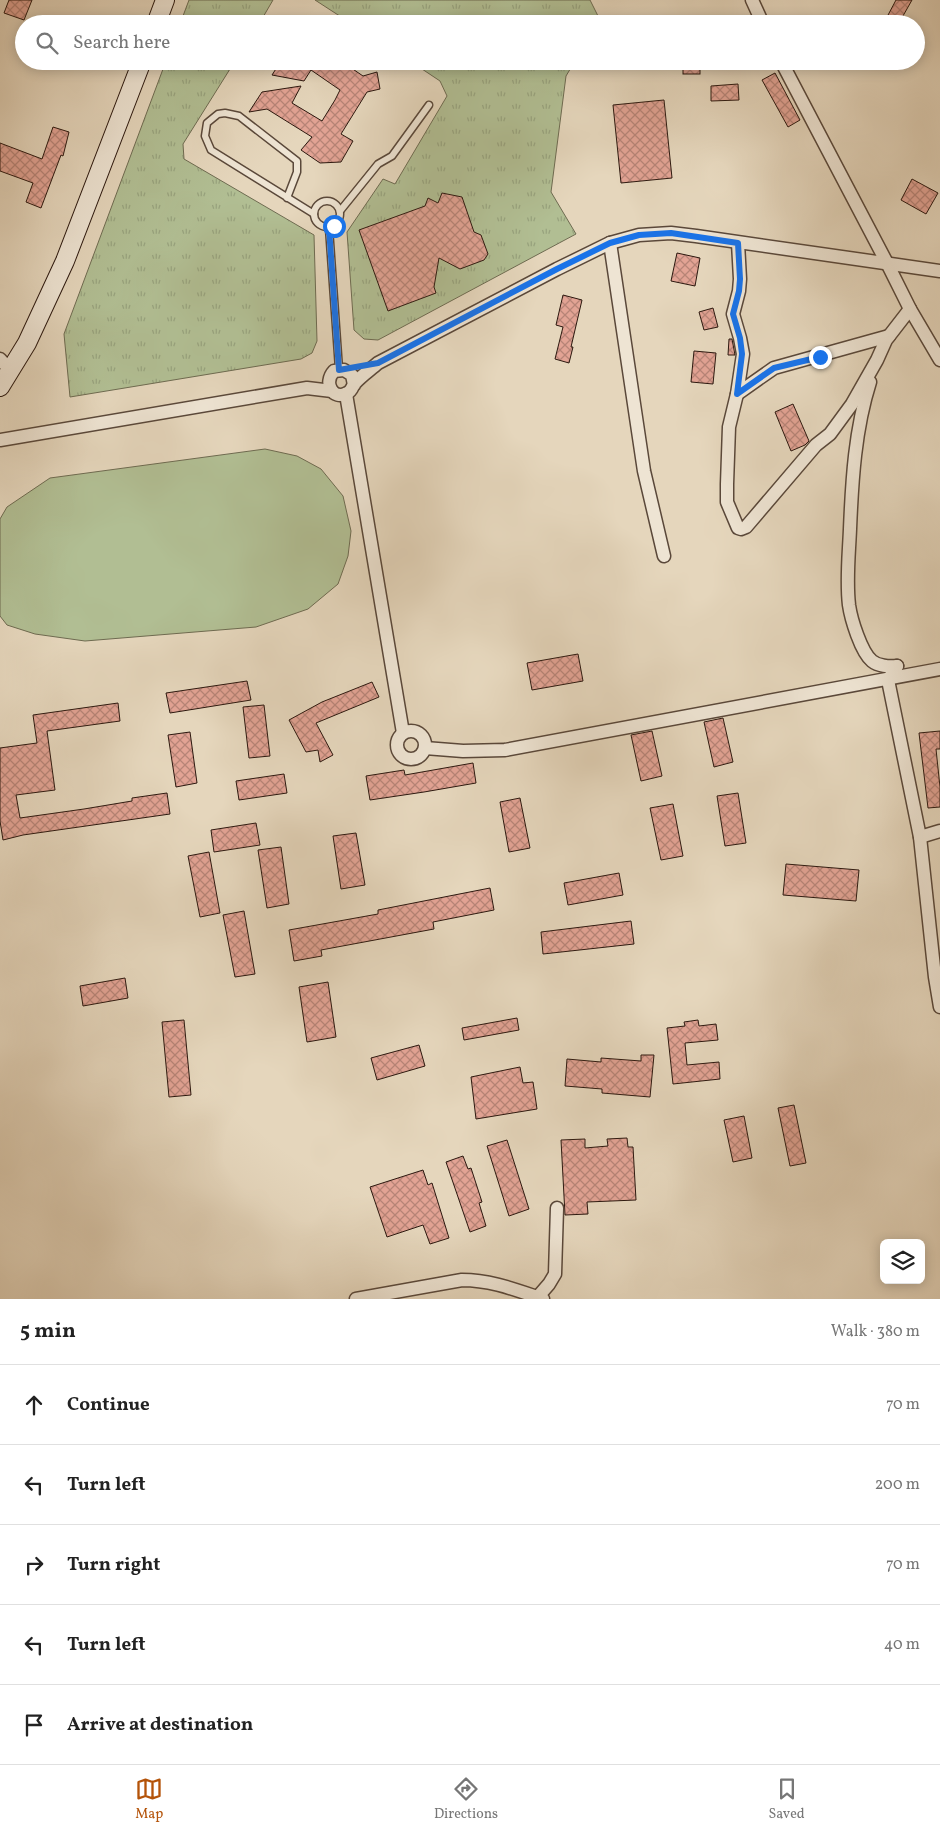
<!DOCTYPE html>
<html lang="en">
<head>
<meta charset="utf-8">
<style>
	:root { --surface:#fff; --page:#f6f6f6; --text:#222; --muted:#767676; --line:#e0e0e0; --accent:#b45309 }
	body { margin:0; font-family:Vollkorn,serif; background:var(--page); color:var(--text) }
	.controls { position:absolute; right:15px; bottom:15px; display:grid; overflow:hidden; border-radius:8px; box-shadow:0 2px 12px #0003 }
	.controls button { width:45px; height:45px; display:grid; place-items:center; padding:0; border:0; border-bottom:1px solid var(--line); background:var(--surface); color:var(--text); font:25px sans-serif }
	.stop { position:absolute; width:15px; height:15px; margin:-11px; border:4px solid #1a73e8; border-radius:50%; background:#fff }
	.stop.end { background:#1a73e8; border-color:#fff; box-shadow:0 1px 5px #0008 }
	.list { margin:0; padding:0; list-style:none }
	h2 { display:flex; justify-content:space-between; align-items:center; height:65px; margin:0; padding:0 20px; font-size:21px }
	h2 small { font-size:16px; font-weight:400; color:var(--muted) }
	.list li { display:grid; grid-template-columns:32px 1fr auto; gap:15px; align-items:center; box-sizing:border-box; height:80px; padding:0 20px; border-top:1px solid var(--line) }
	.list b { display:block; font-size:19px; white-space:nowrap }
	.list em { font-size:16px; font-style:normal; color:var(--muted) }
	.icon { flex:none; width:28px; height:28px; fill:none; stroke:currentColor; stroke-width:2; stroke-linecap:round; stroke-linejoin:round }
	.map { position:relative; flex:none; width:940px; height:1299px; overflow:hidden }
	.search { position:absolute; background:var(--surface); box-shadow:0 2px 12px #0003; left:15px; right:15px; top:15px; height:55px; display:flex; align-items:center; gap:12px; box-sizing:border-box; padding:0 18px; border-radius:28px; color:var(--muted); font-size:19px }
	.sheet { height:465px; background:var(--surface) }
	nav { display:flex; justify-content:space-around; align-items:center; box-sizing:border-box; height:70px; border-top:1px solid var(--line); background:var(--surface); font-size:14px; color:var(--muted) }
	nav a { display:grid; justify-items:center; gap:2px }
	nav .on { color:var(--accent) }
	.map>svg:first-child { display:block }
	.grass { fill:url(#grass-tufts); stroke:#6e6b51 }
	.garden { fill:#b1be93; stroke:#6e6b51 }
	.building { fill:url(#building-cross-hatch); stroke:#2c180f }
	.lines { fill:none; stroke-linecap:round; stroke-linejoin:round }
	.lane-casing { stroke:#5a483a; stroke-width:9 }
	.street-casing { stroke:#5a483a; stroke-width:15 }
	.secondary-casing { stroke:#2c180f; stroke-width:20 }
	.lane { stroke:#eee4d3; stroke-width:6 }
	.street { stroke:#eee4d3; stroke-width:12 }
	.secondary { stroke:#eee4d3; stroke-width:18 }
	.route { stroke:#1a73e8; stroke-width:6 }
</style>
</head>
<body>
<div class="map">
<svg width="940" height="1299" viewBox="0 0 940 1299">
	<defs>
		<pattern id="grass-tufts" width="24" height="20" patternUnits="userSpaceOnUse" patternTransform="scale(1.25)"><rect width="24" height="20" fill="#b1be93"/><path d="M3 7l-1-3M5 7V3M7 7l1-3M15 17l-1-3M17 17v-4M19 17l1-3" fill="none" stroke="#98a37e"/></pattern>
		<pattern id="building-cross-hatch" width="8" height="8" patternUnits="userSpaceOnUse" patternTransform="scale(1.25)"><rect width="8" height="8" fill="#e2a394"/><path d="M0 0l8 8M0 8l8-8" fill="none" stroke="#b78477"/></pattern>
	</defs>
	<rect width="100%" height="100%" fill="#e5d6bc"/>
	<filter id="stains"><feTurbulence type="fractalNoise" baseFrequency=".004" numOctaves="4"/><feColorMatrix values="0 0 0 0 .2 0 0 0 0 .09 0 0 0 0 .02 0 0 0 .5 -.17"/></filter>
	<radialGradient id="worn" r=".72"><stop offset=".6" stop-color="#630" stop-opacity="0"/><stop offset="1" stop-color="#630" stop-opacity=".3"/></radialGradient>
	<g class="grass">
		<polygon points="189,0 273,0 259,24 180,24"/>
		<polygon points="315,0 590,0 600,20 598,24 352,24"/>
		<polygon points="166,61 235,61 183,144 184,159 314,235 317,341 312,353 301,359 70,397 64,334"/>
		<polygon points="410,61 575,61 566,76 551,192 576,234 378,340 364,339 354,330 347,232 383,179 395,184 447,96 440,81"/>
	</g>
	<polygon class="garden" points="265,449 297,456 321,469 343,496 351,531 348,556 338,584 308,609 256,627 85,641 35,634 7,625 0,616 0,519 7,507 50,478"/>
	<g class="building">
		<polygon points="9,0 32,0 24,20 4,13"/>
		<polygon points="896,0 912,0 899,23 887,17"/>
		<polygon points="281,61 341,61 363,76 377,72 380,89 367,92 341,134 353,141 341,162 320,163 301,150 312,137 267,109 249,112 262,92 301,86 292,103 322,121 335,100 340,90 311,70 304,81 272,75"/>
		<rect x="683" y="61" width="17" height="13"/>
		<polygon points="775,73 800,120 788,127 762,80"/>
		<polygon points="738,84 739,100 711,101 711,86"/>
		<polygon points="664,100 672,178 621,183 613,105"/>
		<polygon points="53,127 69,132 63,156 61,155 41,208 26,202 33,183 0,171 0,143 42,159"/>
		<polygon points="912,179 938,193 926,214 901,200"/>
		<polygon points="442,193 462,197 474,232 481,235 488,254 484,260 460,269 439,258 434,287 436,293 388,311 359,230 425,206 428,198 438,203"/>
		<polygon points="677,253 700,258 695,286 671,281"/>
		<polygon points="563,295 582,300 571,347 573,347 569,363 555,359 563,327 556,325"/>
		<polygon points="713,308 718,327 704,330 699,312"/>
		<polygon points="729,339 732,339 735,355 728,355"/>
		<polygon points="694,351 716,353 713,384 691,382"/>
		<polygon points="793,404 809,441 805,445 791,451 775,412"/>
		<polygon points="578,654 583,681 532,690 527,663"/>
		<polygon points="247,681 251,700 170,713 166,693"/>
		<polygon points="372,682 379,697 316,723 333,755 320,762 318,750 306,752 289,720 322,702"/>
		<polygon points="118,703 120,721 47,731 55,790 16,795 20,818 84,809 132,801 132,798 167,793 170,814 23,835 3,840 0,821 0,748 37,743 33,715"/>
		<polygon points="264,705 270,756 249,758 243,707"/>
		<polygon points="723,718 733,762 714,767 704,722"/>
		<polygon points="652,731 662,776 641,781 631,735"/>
		<polygon points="940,731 940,749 936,749 940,787 940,807 928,808 919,733"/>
		<polygon points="190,732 197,783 176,787 168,735"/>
		<polygon points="473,763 476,783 424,792 370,800 366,776 404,770 405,775"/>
		<polygon points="284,774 287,793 239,800 236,781"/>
		<polygon points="738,793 746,843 725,846 717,796"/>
		<polygon points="520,798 530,848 509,852 500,802"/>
		<polygon points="673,804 683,856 661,860 650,808"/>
		<polygon points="256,823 260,845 214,852 211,830"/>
		<polygon points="356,833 365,885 341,889 333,836"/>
		<polygon points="281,847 289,904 267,908 258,850"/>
		<polygon points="209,852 220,913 200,917 188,856"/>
		<polygon points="786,864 859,870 856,901 783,895"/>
		<polygon points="619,873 623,895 568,905 564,883"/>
		<polygon points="490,888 494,910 433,922 434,929 321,950 322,956 294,961 289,930 378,914 378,910"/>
		<polygon points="244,911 255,974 235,977 223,915"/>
		<polygon points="631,921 634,944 543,954 541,932"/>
		<polygon points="125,978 128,998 83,1006 80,986"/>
		<polygon points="328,982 336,1037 307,1042 299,987"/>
		<polygon points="517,1018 519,1030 464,1040 462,1028"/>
		<polygon points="184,1020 191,1095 169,1097 162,1022"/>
		<polygon points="698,1020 699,1026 716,1024 718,1040 685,1043 687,1065 719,1062 720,1079 673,1084 667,1028 685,1026 684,1022"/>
		<polygon points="419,1045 425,1066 377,1080 371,1058"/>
		<polygon points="641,1055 654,1055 650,1097 602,1093 602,1089 565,1086 567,1059 601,1062 601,1058 641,1061"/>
		<polygon points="520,1067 523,1083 533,1082 537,1109 476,1119 471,1077"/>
		<polygon points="794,1105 806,1163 790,1166 778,1108"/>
		<polygon points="744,1116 752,1158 733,1162 724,1120"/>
		<polygon points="627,1138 628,1147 633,1147 636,1200 587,1202 588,1214 565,1215 561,1140 585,1139 585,1148 608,1146 607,1139"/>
		<polygon points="507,1140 529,1209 509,1216 487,1146"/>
		<polygon points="463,1156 468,1169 471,1168 482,1202 479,1203 486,1226 470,1232 446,1162"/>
		<polygon points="423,1170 428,1185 432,1183 449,1238 430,1244 423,1225 387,1237 370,1187"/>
	</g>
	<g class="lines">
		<g class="lane-casing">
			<g id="lane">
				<polyline points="287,198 297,172 297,161 239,116 225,113 218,114 207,123 205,136 211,150 314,214"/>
				<circle cx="327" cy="214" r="13"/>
				<polyline points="340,211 378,164 392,156 429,105"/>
				<polyline points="329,228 339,369"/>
			</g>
		</g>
		<g class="street-casing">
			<g id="street">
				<polyline points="752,0 763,24"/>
				<polyline points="781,61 888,265 910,309 940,360"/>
				<polyline points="610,243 644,471 664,556"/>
				<polyline points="738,243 740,279 739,291 733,314 740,338 743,354 737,394 729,427 727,484 727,502 738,528 741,529 746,527 816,445 830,434 852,404 877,360 886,340 910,309"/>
				<polyline points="0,359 11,371"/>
				<path d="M 870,382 C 855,429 852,480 850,529 C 849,554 846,580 849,605 C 851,619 861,652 872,661 C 878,666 889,667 897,666"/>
				<path d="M 354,385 L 352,375 L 344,370 L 334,371 C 323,383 333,401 347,393 C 352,391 352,387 354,384 C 361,376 370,370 378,363 L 557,269 L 610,243 L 639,235 L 671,233 L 696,236 L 940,271"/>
				<polyline points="346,394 403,733"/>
				<polyline points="737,394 774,368 889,336"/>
				<polyline points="0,440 307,388 332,391"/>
				<polyline points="897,666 888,680 920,837 935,977 940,1007"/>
				<circle cx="411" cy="745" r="14"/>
				<polyline points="425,748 463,751 505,750 940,669"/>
				<polyline points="920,837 940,831"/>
				<path d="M 356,1299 L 462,1280 C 491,1280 516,1290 543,1299"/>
				<polyline points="536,1299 549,1284 555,1274 557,1208"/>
			</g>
		</g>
		<g class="secondary-casing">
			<g id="secondary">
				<polyline points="156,24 165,0"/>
				<polyline points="0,387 27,343 65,261 142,61"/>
			</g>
		</g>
		<use href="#lane" class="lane"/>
		<use href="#street" class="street"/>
		<use href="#secondary" class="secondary"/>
	</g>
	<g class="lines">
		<polyline class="route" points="334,226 329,228 339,370 378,363 557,269 610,243 639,235 671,233 738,243 740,279 739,291 733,314 740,338 742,354 737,394 774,368 820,357"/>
	</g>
	<rect width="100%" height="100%" filter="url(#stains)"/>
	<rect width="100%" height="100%" fill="url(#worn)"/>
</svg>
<div class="controls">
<button><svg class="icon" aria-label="layers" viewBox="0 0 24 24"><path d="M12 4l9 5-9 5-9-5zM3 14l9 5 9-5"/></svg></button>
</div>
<div class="stop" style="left:334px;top:226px"></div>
<div class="stop end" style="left:820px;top:357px"></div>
<div class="search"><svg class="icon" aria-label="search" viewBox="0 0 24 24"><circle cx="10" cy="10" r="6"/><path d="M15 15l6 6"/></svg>Search here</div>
</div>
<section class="sheet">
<h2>5 min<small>Walk · 380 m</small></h2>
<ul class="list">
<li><svg class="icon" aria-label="ahead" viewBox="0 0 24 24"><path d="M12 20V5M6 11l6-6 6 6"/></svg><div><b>Continue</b></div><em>70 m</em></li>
<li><svg class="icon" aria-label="left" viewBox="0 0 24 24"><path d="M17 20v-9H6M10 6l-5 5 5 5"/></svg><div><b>Turn left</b></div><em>200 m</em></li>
<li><svg class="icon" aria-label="right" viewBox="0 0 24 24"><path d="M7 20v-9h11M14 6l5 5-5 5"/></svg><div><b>Turn right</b></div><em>70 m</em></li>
<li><svg class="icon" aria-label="left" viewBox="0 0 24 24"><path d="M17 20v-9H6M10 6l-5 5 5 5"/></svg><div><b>Turn left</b></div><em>40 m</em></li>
<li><svg class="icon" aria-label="arrive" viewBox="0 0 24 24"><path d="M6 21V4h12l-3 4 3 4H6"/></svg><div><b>Arrive at destination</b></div></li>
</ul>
</section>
<nav>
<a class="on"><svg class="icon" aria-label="map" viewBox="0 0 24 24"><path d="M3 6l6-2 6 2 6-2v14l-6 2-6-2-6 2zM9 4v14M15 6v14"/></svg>Map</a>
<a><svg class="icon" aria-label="directions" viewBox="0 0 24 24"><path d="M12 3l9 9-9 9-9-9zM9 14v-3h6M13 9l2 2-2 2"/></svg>Directions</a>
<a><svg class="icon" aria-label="saved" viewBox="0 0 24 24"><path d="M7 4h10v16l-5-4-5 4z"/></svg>Saved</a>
</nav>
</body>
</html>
